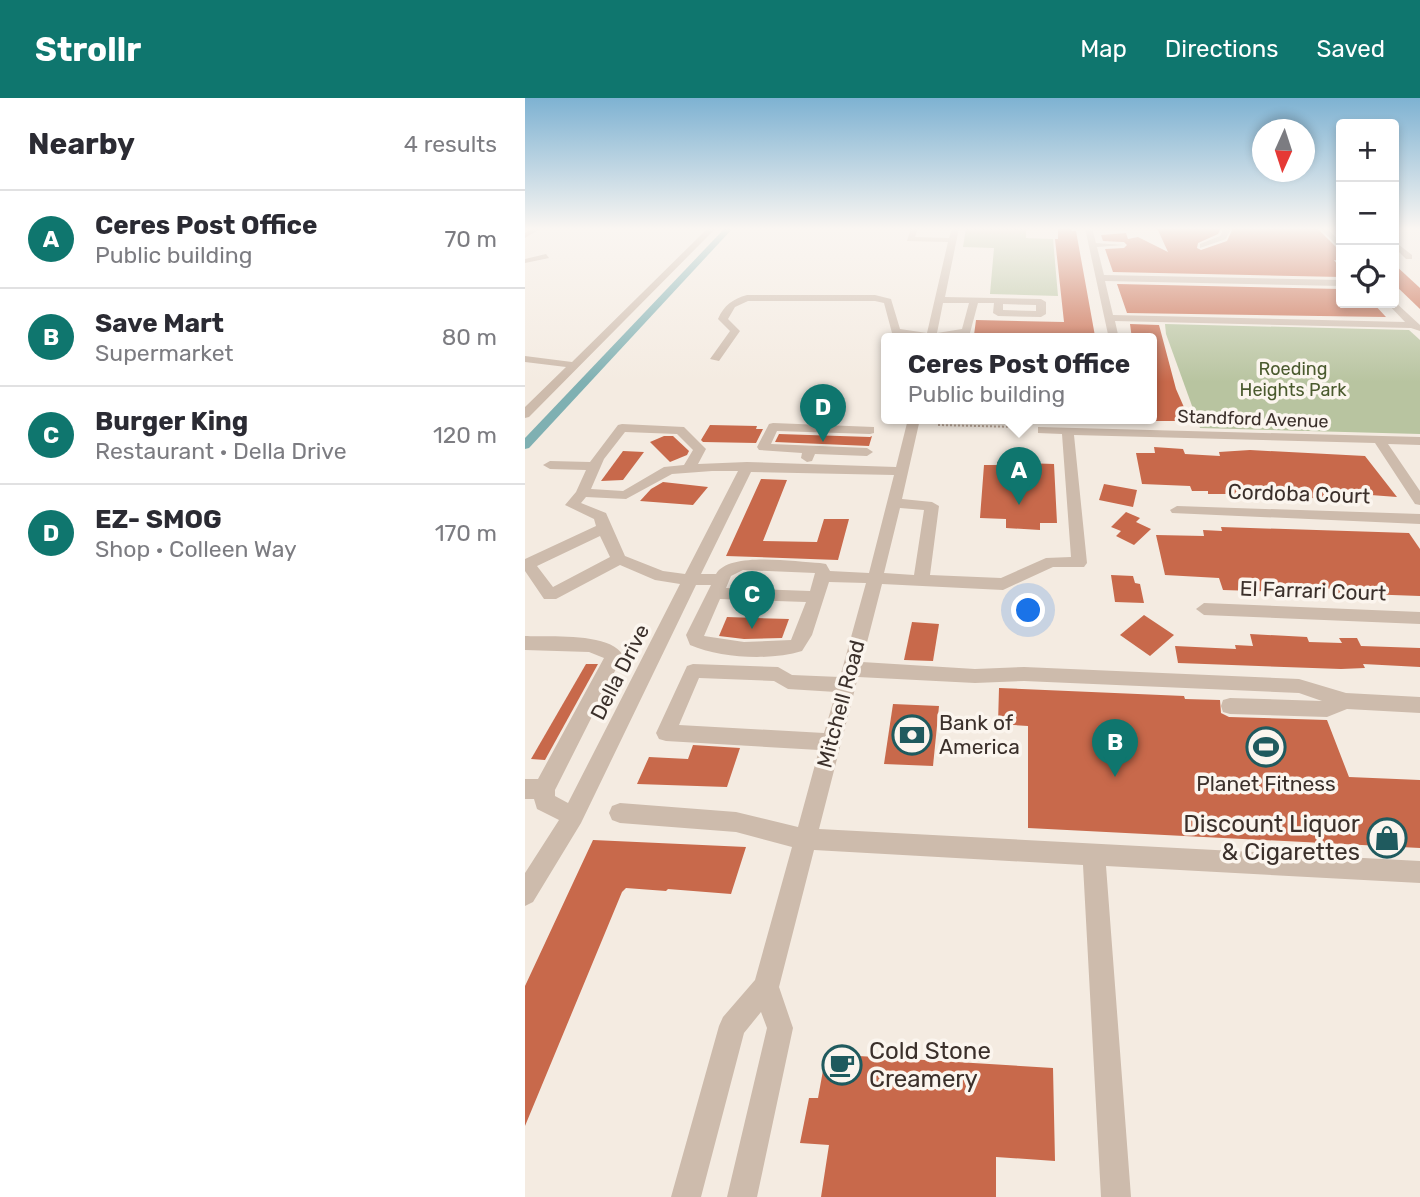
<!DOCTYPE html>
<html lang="en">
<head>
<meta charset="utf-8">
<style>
	:root { --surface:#fff; --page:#f7f7f7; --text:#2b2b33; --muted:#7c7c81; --line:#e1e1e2; --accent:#0f766e }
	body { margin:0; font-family:Rubik,sans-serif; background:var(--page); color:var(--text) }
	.controls { position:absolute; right:21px; top:21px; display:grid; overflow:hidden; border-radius:7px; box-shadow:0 4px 10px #0003 }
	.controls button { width:63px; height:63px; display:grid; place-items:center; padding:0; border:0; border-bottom:2px solid var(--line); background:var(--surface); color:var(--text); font:35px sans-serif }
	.compass { position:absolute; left:727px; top:21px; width:63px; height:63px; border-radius:50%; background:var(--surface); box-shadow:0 4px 10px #0003; rotate:183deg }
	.you { position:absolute; left:504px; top:513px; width:24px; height:24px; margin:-18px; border:5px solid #fff; border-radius:50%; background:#1a73e8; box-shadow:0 0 0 10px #1a73e833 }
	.badge { display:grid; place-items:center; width:46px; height:46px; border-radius:50%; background:var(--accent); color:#fff; font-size:23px; font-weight:700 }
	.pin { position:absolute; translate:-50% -58px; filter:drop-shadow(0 2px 4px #0008) }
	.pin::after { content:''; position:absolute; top:37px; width:24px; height:21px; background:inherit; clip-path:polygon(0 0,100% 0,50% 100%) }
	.popup { position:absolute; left:356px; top:235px; width:276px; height:91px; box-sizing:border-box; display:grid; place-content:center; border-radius:7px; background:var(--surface); filter:drop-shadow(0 2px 5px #0005); font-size:23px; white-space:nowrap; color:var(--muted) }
	.popup b { font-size:26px; color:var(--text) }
	.popup::after { content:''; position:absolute; left:50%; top:100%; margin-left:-14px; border:14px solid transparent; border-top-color:var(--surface) }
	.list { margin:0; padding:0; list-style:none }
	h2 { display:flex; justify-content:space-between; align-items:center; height:91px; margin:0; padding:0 28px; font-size:30px }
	h2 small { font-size:23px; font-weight:400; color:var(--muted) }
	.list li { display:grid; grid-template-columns:46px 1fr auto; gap:21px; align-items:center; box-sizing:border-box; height:98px; padding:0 28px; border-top:2px solid var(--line) }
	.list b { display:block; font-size:26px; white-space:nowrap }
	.list p { margin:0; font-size:23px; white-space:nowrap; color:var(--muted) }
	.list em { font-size:23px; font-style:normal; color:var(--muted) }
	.icon { flex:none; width:38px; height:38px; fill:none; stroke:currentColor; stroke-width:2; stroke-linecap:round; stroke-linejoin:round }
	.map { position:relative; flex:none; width:895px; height:1099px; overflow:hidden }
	header { display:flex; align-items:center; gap:42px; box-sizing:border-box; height:98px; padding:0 35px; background:var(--accent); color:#fff }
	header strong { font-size:33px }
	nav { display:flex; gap:38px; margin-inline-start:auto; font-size:24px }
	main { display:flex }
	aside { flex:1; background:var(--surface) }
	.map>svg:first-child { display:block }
	.green { fill:#b8c4a0 }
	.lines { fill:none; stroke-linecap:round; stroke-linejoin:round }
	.canal { fill:#7fb0b2; fill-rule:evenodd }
	.building { fill:#c8694b }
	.path { stroke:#b9a596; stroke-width:2; stroke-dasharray:2 2; stroke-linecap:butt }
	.minor { fill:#cdbbac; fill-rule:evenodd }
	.labels { text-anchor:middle; stroke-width:7; stroke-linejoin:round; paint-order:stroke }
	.far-park-label { font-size:18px; fill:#4a5a2e; stroke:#fbf5ee }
	.far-street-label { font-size:18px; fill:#3b302b; stroke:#fbf5ee }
	.street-label { font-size:21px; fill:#3b302b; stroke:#fbf5ee }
	.poi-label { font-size:21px; fill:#3b302b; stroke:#fbf5ee; text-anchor:start }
	.near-poi-label { font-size:24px; fill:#3b302b; stroke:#fbf5ee; text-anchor:end }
</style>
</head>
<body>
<header>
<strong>Strollr</strong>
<nav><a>Map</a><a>Directions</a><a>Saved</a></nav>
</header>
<main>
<aside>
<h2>Nearby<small>4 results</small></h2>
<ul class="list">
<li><span class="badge">A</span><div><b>Ceres Post Office</b><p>Public building</p></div><em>70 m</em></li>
<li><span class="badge">B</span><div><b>Save Mart</b><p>Supermarket</p></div><em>80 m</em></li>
<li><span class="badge">C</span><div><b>Burger King</b><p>Restaurant · Della Drive</p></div><em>120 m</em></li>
<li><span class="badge">D</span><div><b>EZ- SMOG</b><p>Shop · Colleen Way</p></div><em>170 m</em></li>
</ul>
</aside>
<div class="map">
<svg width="895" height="1099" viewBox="0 0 895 1099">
	<rect width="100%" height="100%" fill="#f4ebe1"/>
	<g class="green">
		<polygon points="441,130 501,130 501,140 528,141 533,198 465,196 469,150 438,149"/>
		<polygon points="640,226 884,232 895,242 895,336 675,330 641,236"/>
	</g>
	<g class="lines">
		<polygon class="canal" points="200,130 208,130 4,350 0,351 0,340"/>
	</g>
	<g class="building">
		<polygon points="533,130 546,130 547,133 551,133 570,238 565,238 565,241 543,241 449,237 451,222 539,224 530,141 533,141"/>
		<polygon points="632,130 696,130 693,136 673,145 672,150 676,152 702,143 708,130 792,130 816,154 816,163 809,162 816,171 816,179 588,174 580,151 599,150 602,147 599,144 578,143 576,137 601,135 603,141 613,139 643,154"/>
		<polygon points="869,166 895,190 895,211 869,186"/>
		<polygon points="592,186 816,191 816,205 849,206 861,219 602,215"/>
		<polygon points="605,226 634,227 651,291 665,323 630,323 627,314 627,241 607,241"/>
		<polygon points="185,327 232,328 231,331 238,331 231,345 178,344 176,342"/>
		<polygon points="254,336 345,339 347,338 344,348 250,344"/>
		<polygon points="139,338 148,338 164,353 162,357 145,364 125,344"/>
		<polygon points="629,349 658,351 660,356 695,358 694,354 725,352 840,358 872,399 806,394 809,401 761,399 760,396 683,396 683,393 667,393 665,388 617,386 611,355 630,355"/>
		<polygon points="98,353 119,354 98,382 76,383"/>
		<polygon points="472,364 529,366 532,425 515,425 515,432 481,430 481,421 455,420 459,367 472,367"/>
		<polygon points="236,381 262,382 238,443 292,444 299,421 324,421 313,462 201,458"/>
		<polygon points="138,384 183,389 168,407 115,403 126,391"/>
		<polygon points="579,386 612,392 608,409 574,402"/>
		<polygon points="601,414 615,420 611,424 626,431 609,447 591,438 596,433 586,429"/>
		<polygon points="696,429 884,435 895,451 895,498 811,495 809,491 762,488 764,494 698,492 694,480 640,477 631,437 679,438 678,432 697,433"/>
		<polygon points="586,477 608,478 610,485 615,486 619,505 590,504"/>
		<polygon points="619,517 649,537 625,558 595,537"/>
		<polygon points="202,519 264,521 257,540 219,541 194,538"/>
		<polygon points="387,524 414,526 408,563 379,562"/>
		<polygon points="725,536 782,539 784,544 817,545 814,540 832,540 836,548 895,550 895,569 838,566 840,570 816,571 653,565 650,548 711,551 710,547 728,548"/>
		<polygon points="61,566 73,566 20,662 6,661"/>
		<polygon points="474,590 659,598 660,601 695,602 696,615 704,619 802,622 824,679 895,682 895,750 503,730 503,628 473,626"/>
		<polygon points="368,606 414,608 408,668 359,666"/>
		<polygon points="168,647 215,650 202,689 112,686 124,659 163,661"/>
		<polygon points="68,742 221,749 206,796 143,791 141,793 101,790 97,794 0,1028 0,888"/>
		<polygon points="301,956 528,970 530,1063 471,1059 471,1099 296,1099 304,1047 275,1045 284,1000 293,1000"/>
	</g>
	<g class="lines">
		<polyline class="path" points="413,327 493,329"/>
		<g class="minor">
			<polygon points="7,130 16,130 0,140 0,135"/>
			<polygon points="183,130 191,130 4,319 0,320 0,309 41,269 0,264 0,258 47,264"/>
			<path d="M 386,130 L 393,130 L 390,139 L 424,140 L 427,130 L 434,130 L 420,199 L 516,201 L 521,204 L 521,216 L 516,219 L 473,218 L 468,215 L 469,205 L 453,205 L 445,235 C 421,245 392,242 367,235 L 359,205 L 350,203 L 223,203 L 210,209 L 203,221 L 215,233 L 194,263 L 185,261 L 205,233 L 193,221 C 199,207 208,201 222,197 L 350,197 L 366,201 L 375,231 L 402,235 L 423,144 L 382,143 ZM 418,205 L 444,205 L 437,231 L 412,235 ZM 478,206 L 511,207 L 511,213 L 478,212 Z"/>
			<polygon points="560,130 567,130 571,145 599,147 572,149 579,177 816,182 816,188 580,183 588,217 880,224 862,205 869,203 895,227 895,233 886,230 590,223 594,241 584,241"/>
			<polygon points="699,130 706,130 701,141 675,150 675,146 695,138"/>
			<polygon points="794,130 802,130 816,145 816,151"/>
			<polygon points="869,143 887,157 887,161 881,161 869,149"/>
			<polygon points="21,156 24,160 0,165 0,161"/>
			<path d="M 383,321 L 395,321 L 377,401 L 407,404 L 414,408 L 405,477 L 476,480 L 521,460 L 546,459 L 537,336 L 513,335 L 513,329 L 895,339 L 895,347 L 863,346 L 895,393 L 895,407 L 890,406 L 850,345 L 549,337 L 562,465 L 559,469 L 528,469 L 478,492 L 357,486 L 337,564 L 450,571 L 499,569 L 774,581 L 821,595 L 895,599 L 895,615 L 822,611 L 802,619 L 705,616 L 698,614 L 696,608 L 698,602 L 705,600 L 797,603 L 774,595 L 499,583 L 450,585 L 333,579 L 294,731 L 895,763 L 895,785 L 581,768 L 606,1099 L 576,1099 L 558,767 L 289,752 L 254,889 L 268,930 L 232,1099 L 202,1099 L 242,930 L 236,914 L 219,935 L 176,1099 L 146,1099 L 194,928 L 198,919 L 230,882 L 267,749 L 211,734 L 95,725 L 87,722 L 84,715 L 87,708 L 95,705 L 211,714 L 273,729 L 294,652 L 141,643 L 134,641 L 131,635 L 162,568 L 168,566 L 253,569 L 267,577 L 315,579 L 341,485 L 304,484 L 287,537 L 277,553 C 244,563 196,560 165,547 L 161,537 L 186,487 L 171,487 L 56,725 L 8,804 L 0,808 L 0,775 L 34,722 L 12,711 L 9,701 L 0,701 L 0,681 L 13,681 L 79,560 L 64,554 L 0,552 L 0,538 C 23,539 85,534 98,557 L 30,692 L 30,698 L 43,705 L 155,486 L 130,482 L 95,467 L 31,501 L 19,501 L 0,473 L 0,461 L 71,428 L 69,421 L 40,407 L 51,394 L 61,372 L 25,371 L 18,367 L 25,363 L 65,364 L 93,327 L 97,326 L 159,329 L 181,351 L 173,366 L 222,364 L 371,369 ZM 100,334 L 152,336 L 168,352 L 159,367 L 139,369 L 98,393 L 66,391 L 79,361 ZM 187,373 L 213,373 L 160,476 L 138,473 L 100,458 L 81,415 L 56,405 L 61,399 L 101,401 L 147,376 ZM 226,374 L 369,377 L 344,475 L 305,473 L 301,466 L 295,465 C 271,464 204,453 191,476 L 176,476 ZM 375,410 L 399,412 L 389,477 L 359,475 ZM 75,438 L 85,459 L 28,489 L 12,468 ZM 218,472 L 290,475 L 285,493 L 201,490 L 206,478 ZM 195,501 L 281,504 L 266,542 L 219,544 L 179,538 ZM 174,580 L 249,583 L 263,591 L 311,594 L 299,635 L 154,627 Z"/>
			<polygon points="248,325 349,329 349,335 345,336 252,333 246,346 342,350 348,354 342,358 290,356 287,363 282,364 276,360 277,355 234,352 232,349 244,326"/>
			<polygon points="652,408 895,416 895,426 647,415 645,412"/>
			<polygon points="679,505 895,514 895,526 679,517 671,511"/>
		</g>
	</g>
	<linearGradient id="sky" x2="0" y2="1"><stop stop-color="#7eb2d2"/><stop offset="0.46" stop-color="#faf6f2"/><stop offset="1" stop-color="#faf6f2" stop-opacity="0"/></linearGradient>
	<rect width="895" height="284" fill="url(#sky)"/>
	<defs>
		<g id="bank-ring" transform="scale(2.0125)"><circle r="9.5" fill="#fbf5ee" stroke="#1f5a5e" stroke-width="1.5"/><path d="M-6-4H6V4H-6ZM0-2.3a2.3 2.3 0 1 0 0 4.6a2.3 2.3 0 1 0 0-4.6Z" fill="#1f5a5e"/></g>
		<g id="stadium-ring" transform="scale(2.0125)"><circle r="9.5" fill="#fbf5ee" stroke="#1f5a5e" stroke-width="1.5"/><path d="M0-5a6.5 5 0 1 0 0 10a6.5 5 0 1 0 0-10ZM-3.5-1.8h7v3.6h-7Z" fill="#1f5a5e"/></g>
		<g id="shop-ring" transform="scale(2.0125)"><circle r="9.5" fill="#fbf5ee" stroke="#1f5a5e" stroke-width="1.5"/><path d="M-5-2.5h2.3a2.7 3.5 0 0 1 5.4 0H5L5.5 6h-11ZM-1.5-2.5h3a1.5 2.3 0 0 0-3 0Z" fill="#1f5a5e"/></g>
		<g id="cafe-ring" transform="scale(2.0125)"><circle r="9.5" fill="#fbf5ee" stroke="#1f5a5e" stroke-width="1.5"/><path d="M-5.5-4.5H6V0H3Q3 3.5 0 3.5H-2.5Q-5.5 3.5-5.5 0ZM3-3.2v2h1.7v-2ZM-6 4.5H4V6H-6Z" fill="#1f5a5e"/></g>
	</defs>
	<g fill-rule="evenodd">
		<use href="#bank-ring" x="387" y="637"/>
		<use href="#stadium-ring" x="741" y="649"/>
		<use href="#shop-ring" x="862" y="740"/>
		<use href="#cafe-ring" x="317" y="967"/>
	</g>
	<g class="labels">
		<g class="far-park-label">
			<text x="768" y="277">Roeding<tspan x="768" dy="21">Heights Park</tspan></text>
		</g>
		<g class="far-street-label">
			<text transform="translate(728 321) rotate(2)" y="6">Standford Avenue</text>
		</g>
		<g class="street-label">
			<text transform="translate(774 396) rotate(2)" y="7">Cordoba Court</text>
			<text transform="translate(788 493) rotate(2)" y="7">El Farrari Court</text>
			<text transform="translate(95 574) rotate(-63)" y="7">Della Drive</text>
			<text transform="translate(316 606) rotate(-75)" y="7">Mitchell Road</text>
		</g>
		<g class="poi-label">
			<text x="414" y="632">Bank of<tspan x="414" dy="24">America</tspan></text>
			<text x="741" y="693" text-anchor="middle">Planet Fitness</text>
		</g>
		<g class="near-poi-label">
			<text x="835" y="734">Discount Liquor<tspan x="835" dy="28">&amp; Cigarettes</tspan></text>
			<text x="344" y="961" text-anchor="start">Cold Stone<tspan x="344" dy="28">Creamery</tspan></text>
		</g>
	</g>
</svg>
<div class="controls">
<button>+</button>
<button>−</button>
<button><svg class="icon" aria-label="locate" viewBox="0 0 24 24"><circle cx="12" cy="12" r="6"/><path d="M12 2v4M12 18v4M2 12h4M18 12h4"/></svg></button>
</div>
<svg class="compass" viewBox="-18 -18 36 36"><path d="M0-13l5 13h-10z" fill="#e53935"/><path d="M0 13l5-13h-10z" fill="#7c7c81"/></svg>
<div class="you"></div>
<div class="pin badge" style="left:494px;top:407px">A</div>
<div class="popup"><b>Ceres Post Office</b>Public building</div>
<div class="pin badge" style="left:590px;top:679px">B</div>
<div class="pin badge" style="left:227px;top:531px">C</div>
<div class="pin badge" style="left:298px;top:344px">D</div>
</div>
</main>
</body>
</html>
